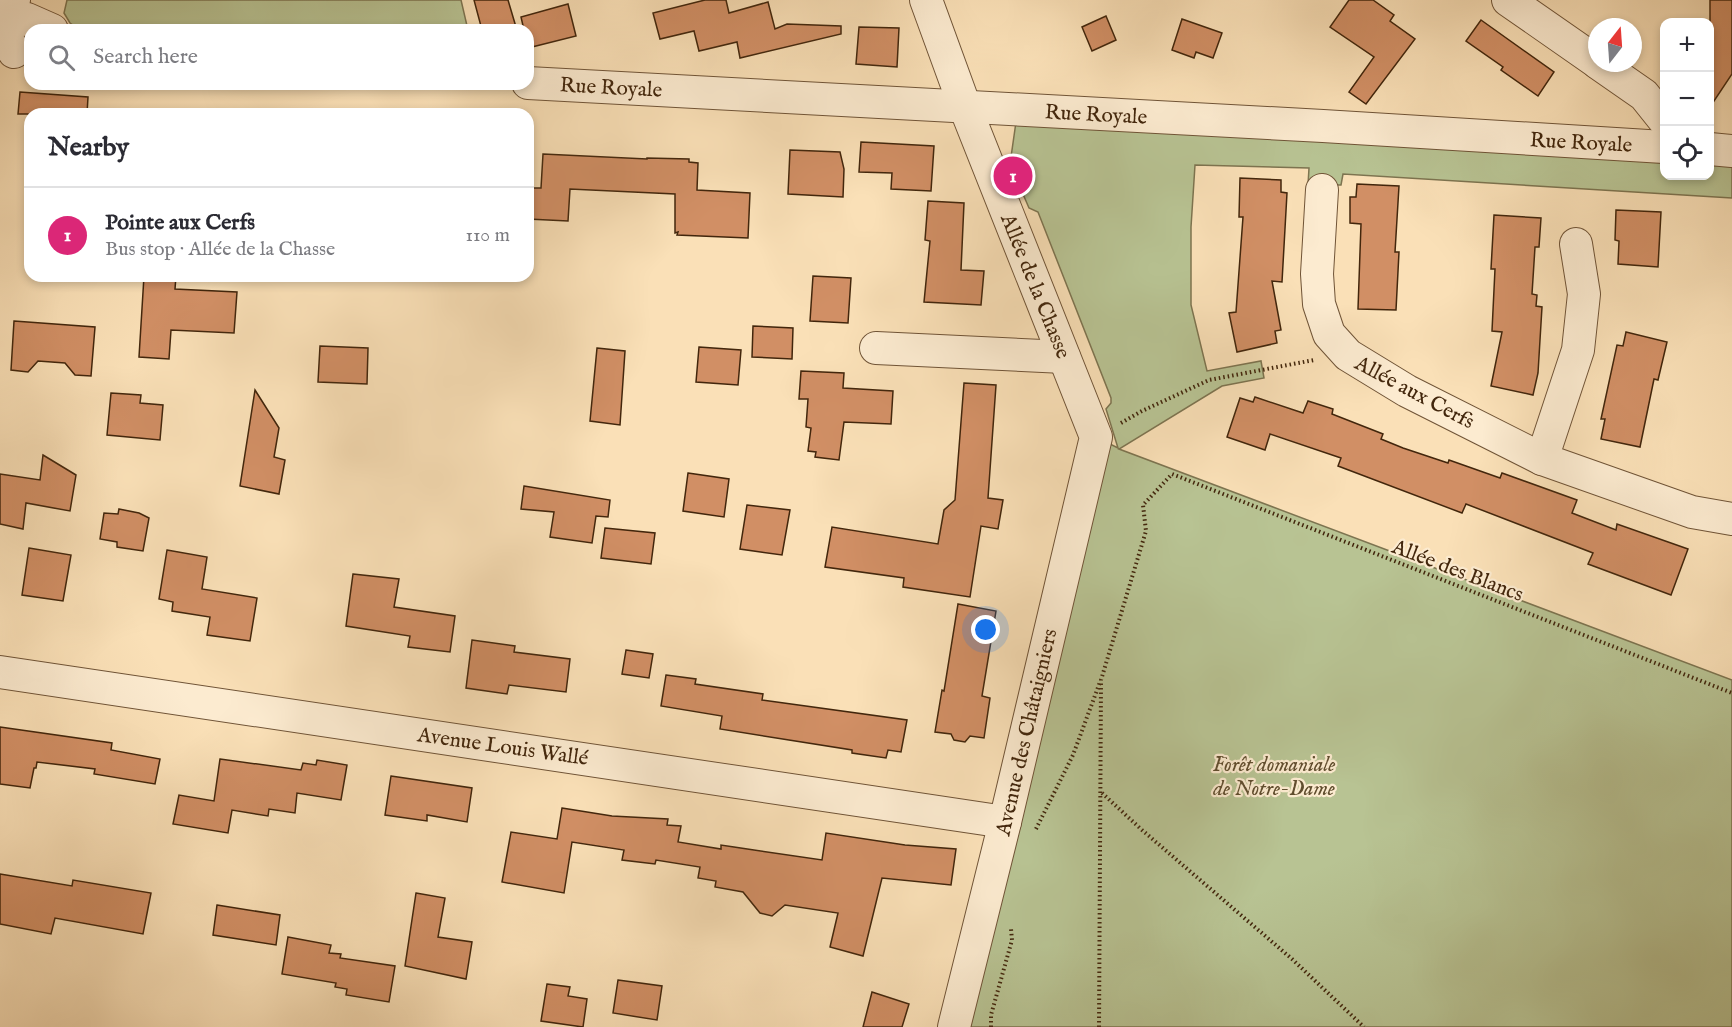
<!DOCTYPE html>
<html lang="en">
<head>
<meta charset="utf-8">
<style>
	:root { --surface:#fff; --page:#f2f2f3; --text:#2b2b33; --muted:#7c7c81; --line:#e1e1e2; --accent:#db2777 }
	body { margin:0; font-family:"IM FELL English",serif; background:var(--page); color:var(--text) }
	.controls { position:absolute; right:18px; top:18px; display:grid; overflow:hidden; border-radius:12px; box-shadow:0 3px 9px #0003 }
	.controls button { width:54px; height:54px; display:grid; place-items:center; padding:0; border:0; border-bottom:2px solid var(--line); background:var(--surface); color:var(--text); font:30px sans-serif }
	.compass { position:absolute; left:1588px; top:18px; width:54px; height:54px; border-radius:50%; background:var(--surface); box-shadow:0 3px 9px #0003; rotate:17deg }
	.you { position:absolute; left:986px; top:630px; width:21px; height:21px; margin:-15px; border:4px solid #fff; border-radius:50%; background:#1a73e8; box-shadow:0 0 0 9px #1a73e833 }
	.badge { display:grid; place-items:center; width:39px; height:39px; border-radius:50%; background:var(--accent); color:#fff; font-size:20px; font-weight:700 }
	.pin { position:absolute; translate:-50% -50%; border:3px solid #fff; box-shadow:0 2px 6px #0006 }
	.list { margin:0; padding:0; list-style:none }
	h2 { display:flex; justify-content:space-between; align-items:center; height:78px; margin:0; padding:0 24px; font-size:26px }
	h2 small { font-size:20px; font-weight:400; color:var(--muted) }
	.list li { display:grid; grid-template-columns:39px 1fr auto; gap:18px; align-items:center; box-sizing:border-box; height:96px; padding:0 24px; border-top:2px solid var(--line) }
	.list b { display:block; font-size:22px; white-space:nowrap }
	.list p { margin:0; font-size:20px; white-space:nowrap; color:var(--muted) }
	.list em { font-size:20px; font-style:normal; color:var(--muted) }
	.icon { flex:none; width:33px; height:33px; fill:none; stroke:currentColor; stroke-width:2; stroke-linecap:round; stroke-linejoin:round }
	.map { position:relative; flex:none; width:1732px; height:1027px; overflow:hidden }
	.search { position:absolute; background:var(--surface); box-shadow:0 3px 9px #0003; left:24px; top:24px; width:510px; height:66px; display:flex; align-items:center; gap:15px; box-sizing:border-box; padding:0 21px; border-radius:18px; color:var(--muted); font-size:22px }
	.panel { position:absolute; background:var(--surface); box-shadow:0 3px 9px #0003; left:24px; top:108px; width:510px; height:174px; border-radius:18px }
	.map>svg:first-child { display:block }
	.green { fill:#b8c393; stroke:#7d7450; stroke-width:1.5 }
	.building { fill:#d18f65; stroke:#42260c; stroke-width:1.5 }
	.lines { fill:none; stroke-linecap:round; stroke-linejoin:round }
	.street-casing { stroke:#705437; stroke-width:34 }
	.path { stroke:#42260c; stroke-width:4; stroke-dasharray:1.5 3; stroke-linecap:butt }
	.street { stroke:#fcebd0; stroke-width:32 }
	.labels { text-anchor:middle; stroke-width:4.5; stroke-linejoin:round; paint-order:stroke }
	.street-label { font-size:21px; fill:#42260c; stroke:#fcebd0 }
	.park-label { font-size:21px; font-style:italic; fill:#604d2e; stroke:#fcebd0 }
</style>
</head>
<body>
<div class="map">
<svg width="1732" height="1027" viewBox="0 0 1732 1027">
	<rect width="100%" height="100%" fill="#fae0b7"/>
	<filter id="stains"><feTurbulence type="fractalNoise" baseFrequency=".00333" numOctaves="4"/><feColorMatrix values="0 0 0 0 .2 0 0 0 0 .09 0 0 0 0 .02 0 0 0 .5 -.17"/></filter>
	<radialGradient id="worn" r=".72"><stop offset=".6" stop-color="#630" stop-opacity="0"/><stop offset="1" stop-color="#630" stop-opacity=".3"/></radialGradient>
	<g class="green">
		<polygon points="67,0 461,0 468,30 80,30 70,23 64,13"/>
		<polygon points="1016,122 1664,156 1664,176 1710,176 1710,157 1732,161 1732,198 1343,174 1341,185 1308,185 1309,168 1195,165 1191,227 1191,305 1207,371 1261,361 1264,378 1222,386 1119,449 1732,680 1732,1027 960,1027 1096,437 1118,448 1106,409 1111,403 1111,398 1038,212 1029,208 1010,164"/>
	</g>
	<g class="building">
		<polygon points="474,0 508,0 516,27 503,30 482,30"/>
		<polygon points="705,0 726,0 729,13 768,2 775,29 787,24 841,26 841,34 740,58 737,42 699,51 694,31 660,39 653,13"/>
		<polygon points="1349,0 1373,0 1394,15 1390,21 1415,39 1366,104 1349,92 1374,57 1330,27"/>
		<polygon points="1710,0 1732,0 1732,74 1710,107"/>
		<polygon points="568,4 576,36 528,48 528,30 524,30 521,17"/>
		<polygon points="1106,16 1116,40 1092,51 1082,27"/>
		<polygon points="1182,19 1222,33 1213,58 1196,52 1194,58 1172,50"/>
		<polygon points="1481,20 1554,72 1538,96 1501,70 1503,67 1466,41"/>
		<polygon points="859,27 899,28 897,67 856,64"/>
		<polygon points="20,92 88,97 87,114 18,114"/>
		<polygon points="861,142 934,146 931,191 891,189 892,173 859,172"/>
		<polygon points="790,150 840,152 844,169 843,197 788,194"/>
		<polygon points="543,154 647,159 647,158 689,159 689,162 698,163 697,190 750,193 748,238 677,235 678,232 675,233 675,194 570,189 568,221 528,219 528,188 541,188"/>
		<polygon points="1240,178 1281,180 1281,192 1287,193 1282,282 1272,281 1281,330 1275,331 1277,343 1237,352 1229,313 1236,312 1243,217 1239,217"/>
		<polygon points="1357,184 1399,186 1395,252 1399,252 1396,310 1358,309 1361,224 1350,223 1350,197 1356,197"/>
		<polygon points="928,201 964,203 961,270 984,271 981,305 924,302 930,241 925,240"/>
		<polygon points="1616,210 1661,212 1658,267 1618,264 1619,241 1615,240"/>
		<polygon points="1494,215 1541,218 1539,247 1535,247 1532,294 1537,295 1536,306 1542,307 1538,373 1533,395 1491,386 1502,332 1492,331 1495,269 1491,269"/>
		<polygon points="144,276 176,276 175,289 237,292 234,333 171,330 169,359 139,357"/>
		<polygon points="813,276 851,278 848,323 810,321"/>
		<polygon points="14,321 95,327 91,376 75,375 65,363 38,361 28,372 11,370"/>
		<polygon points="753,326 793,328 792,359 752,357"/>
		<polygon points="1626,332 1667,342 1658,380 1654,379 1640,447 1601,439 1605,419 1601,419 1617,345 1623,346"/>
		<polygon points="320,346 368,348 367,384 318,382"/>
		<polygon points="699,347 741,350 738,385 696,382"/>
		<polygon points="597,348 625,351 620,425 590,421"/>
		<polygon points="801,371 844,373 843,388 893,391 891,424 844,422 839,460 815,457 816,452 808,451 811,428 806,427 808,399 799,399"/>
		<polygon points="964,383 996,385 988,498 1003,500 998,529 981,526 970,597 903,587 904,578 825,567 832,527 938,544 944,510 955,500"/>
		<polygon points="255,390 279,428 274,457 285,460 279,494 240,486"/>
		<polygon points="111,393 141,395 140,403 163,405 160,440 107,435"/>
		<polygon points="1255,397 1303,413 1308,401 1333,409 1332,414 1383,434 1381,439 1403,448 1448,463 1449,460 1500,478 1502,473 1577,500 1572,513 1616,530 1617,524 1688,549 1671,595 1588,564 1593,553 1466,504 1462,513 1338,466 1341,458 1270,434 1265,450 1227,437 1240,398 1253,402"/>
		<polygon points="43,455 76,475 70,511 26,503 23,529 0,524 0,474 40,480"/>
		<polygon points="688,473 729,479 724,517 683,511"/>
		<polygon points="524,486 610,500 608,517 596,516 592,543 550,537 554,512 521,509"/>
		<polygon points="747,505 790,510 782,555 740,549"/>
		<polygon points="119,509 139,513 149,518 143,551 117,547 117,542 100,539 104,513 118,514"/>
		<polygon points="605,528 655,533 651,564 601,558"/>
		<polygon points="29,548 71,555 63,601 22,595"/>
		<polygon points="167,550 207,557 202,589 257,598 250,641 207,635 210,617 172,611 173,602 159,599"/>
		<polygon points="353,574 399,579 394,607 455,616 450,652 408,647 410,636 346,626"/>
		<polygon points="958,604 996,611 982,696 990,698 984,738 970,736 965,742 954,740 951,734 935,732 942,690 944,691"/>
		<polygon points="472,640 515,646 514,652 570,659 566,692 509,685 507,694 466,688"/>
		<polygon points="626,650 653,654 649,678 622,674"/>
		<polygon points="666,675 696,679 695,684 763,694 762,700 907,720 901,752 888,750 886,758 852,753 852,750 720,729 722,716 661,706"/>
		<polygon points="0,727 112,743 111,750 160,759 155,784 94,774 95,769 37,762 36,768 34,768 30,788 0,784"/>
		<polygon points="220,759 301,770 303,763 316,765 317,760 347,765 341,800 297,793 295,813 269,809 268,816 232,810 228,833 173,824 179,795 214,801"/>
		<polygon points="391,776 472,788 467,822 427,815 427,821 385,815"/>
		<polygon points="562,808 612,816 668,819 667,825 681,826 678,842 721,849 721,845 734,847 822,860 826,833 905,845 956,849 951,885 882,878 863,956 830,947 838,913 785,905 772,916 760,913 743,892 715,887 716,881 698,878 700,867 656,860 655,864 622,860 624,850 572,842 564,893 502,882 511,832 557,839"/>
		<polygon points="0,874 72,886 73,880 151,893 143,934 55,918 51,934 0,924"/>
		<polygon points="416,893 445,898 438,937 472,942 466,979 405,966"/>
		<polygon points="217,905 280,915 276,945 213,935"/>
		<polygon points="288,937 331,945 329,953 341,954 340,958 395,966 389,1002 346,995 347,989 335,987 336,983 282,974"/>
		<polygon points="618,980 662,986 657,1020 613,1013"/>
		<polygon points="547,984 570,987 568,996 587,999 583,1027 541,1021"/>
		<polygon points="872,992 909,1004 902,1027 863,1027"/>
	</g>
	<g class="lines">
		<g class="street-casing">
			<g id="street">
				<path d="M 14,0 C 1,21 2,31 14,52"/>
				<polyline points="926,0 965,107 1096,437 1005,822 954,1027"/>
				<polyline points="1508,0 1597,62"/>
				<polyline points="0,24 27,19 52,30"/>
				<polyline points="1598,63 1644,95 1664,120"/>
				<polyline points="528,83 1323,126 1664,147"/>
				<polyline points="1710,149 1732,151"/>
				<polyline points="1322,190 1317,274 1319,304 1329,334 1348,355 1407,391 1542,459 1692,512 1732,519"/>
				<polyline points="876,348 1064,357"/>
				<polyline points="1542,459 1578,350 1584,294 1576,244"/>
				<polyline points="0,672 1005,822"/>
			</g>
		</g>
		<g class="path">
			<polyline points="1121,423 1142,411 1209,380 1314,360"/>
			<polyline points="1102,793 1142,830 1292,959 1364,1027"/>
			<polyline points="1036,829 1073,755 1100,682"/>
			<polyline points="991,1027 991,1015 1012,940 1011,929"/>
			<polyline points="1099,1027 1101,680 1146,531 1143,505 1172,474 1732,693"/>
		</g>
		<use href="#street" class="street"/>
	</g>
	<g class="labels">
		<g class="street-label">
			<text transform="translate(611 87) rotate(3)" y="7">Rue Royale</text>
			<text transform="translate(1096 114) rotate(3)" y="7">Rue Royale</text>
			<text transform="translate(1581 142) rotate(3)" y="7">Rue Royale</text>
			<text transform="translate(1036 286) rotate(68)" y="7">Allée de la Chasse</text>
			<text transform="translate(1415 392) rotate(28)" y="7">Allée aux Cerfs</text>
			<text transform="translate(1458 570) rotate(21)" y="7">Allée des Blancs</text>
			<text transform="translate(1026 732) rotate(-77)" y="7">Avenue des Châtaigniers</text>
			<text transform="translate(503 746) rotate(8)" y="7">Avenue Louis Wallé</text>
		</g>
		<g class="park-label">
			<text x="1274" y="771">Forêt domaniale<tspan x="1274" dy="24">de Notre-Dame</tspan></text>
		</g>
	</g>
	<rect width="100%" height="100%" filter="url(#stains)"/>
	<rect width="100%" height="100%" fill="url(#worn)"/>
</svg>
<div class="controls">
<button>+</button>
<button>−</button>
<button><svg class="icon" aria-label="locate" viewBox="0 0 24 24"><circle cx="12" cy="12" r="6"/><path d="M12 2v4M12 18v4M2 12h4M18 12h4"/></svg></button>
</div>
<svg class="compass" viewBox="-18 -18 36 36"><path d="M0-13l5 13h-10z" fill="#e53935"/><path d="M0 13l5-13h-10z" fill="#7c7c81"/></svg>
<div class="you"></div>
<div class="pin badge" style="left:1013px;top:176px">1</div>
<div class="search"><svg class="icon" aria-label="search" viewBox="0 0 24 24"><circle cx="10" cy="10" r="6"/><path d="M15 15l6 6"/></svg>Search here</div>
<section class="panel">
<h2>Nearby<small></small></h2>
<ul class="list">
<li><span class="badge">1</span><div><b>Pointe aux Cerfs</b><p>Bus stop · Allée de la Chasse</p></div><em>110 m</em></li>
</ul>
</section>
</div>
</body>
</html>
